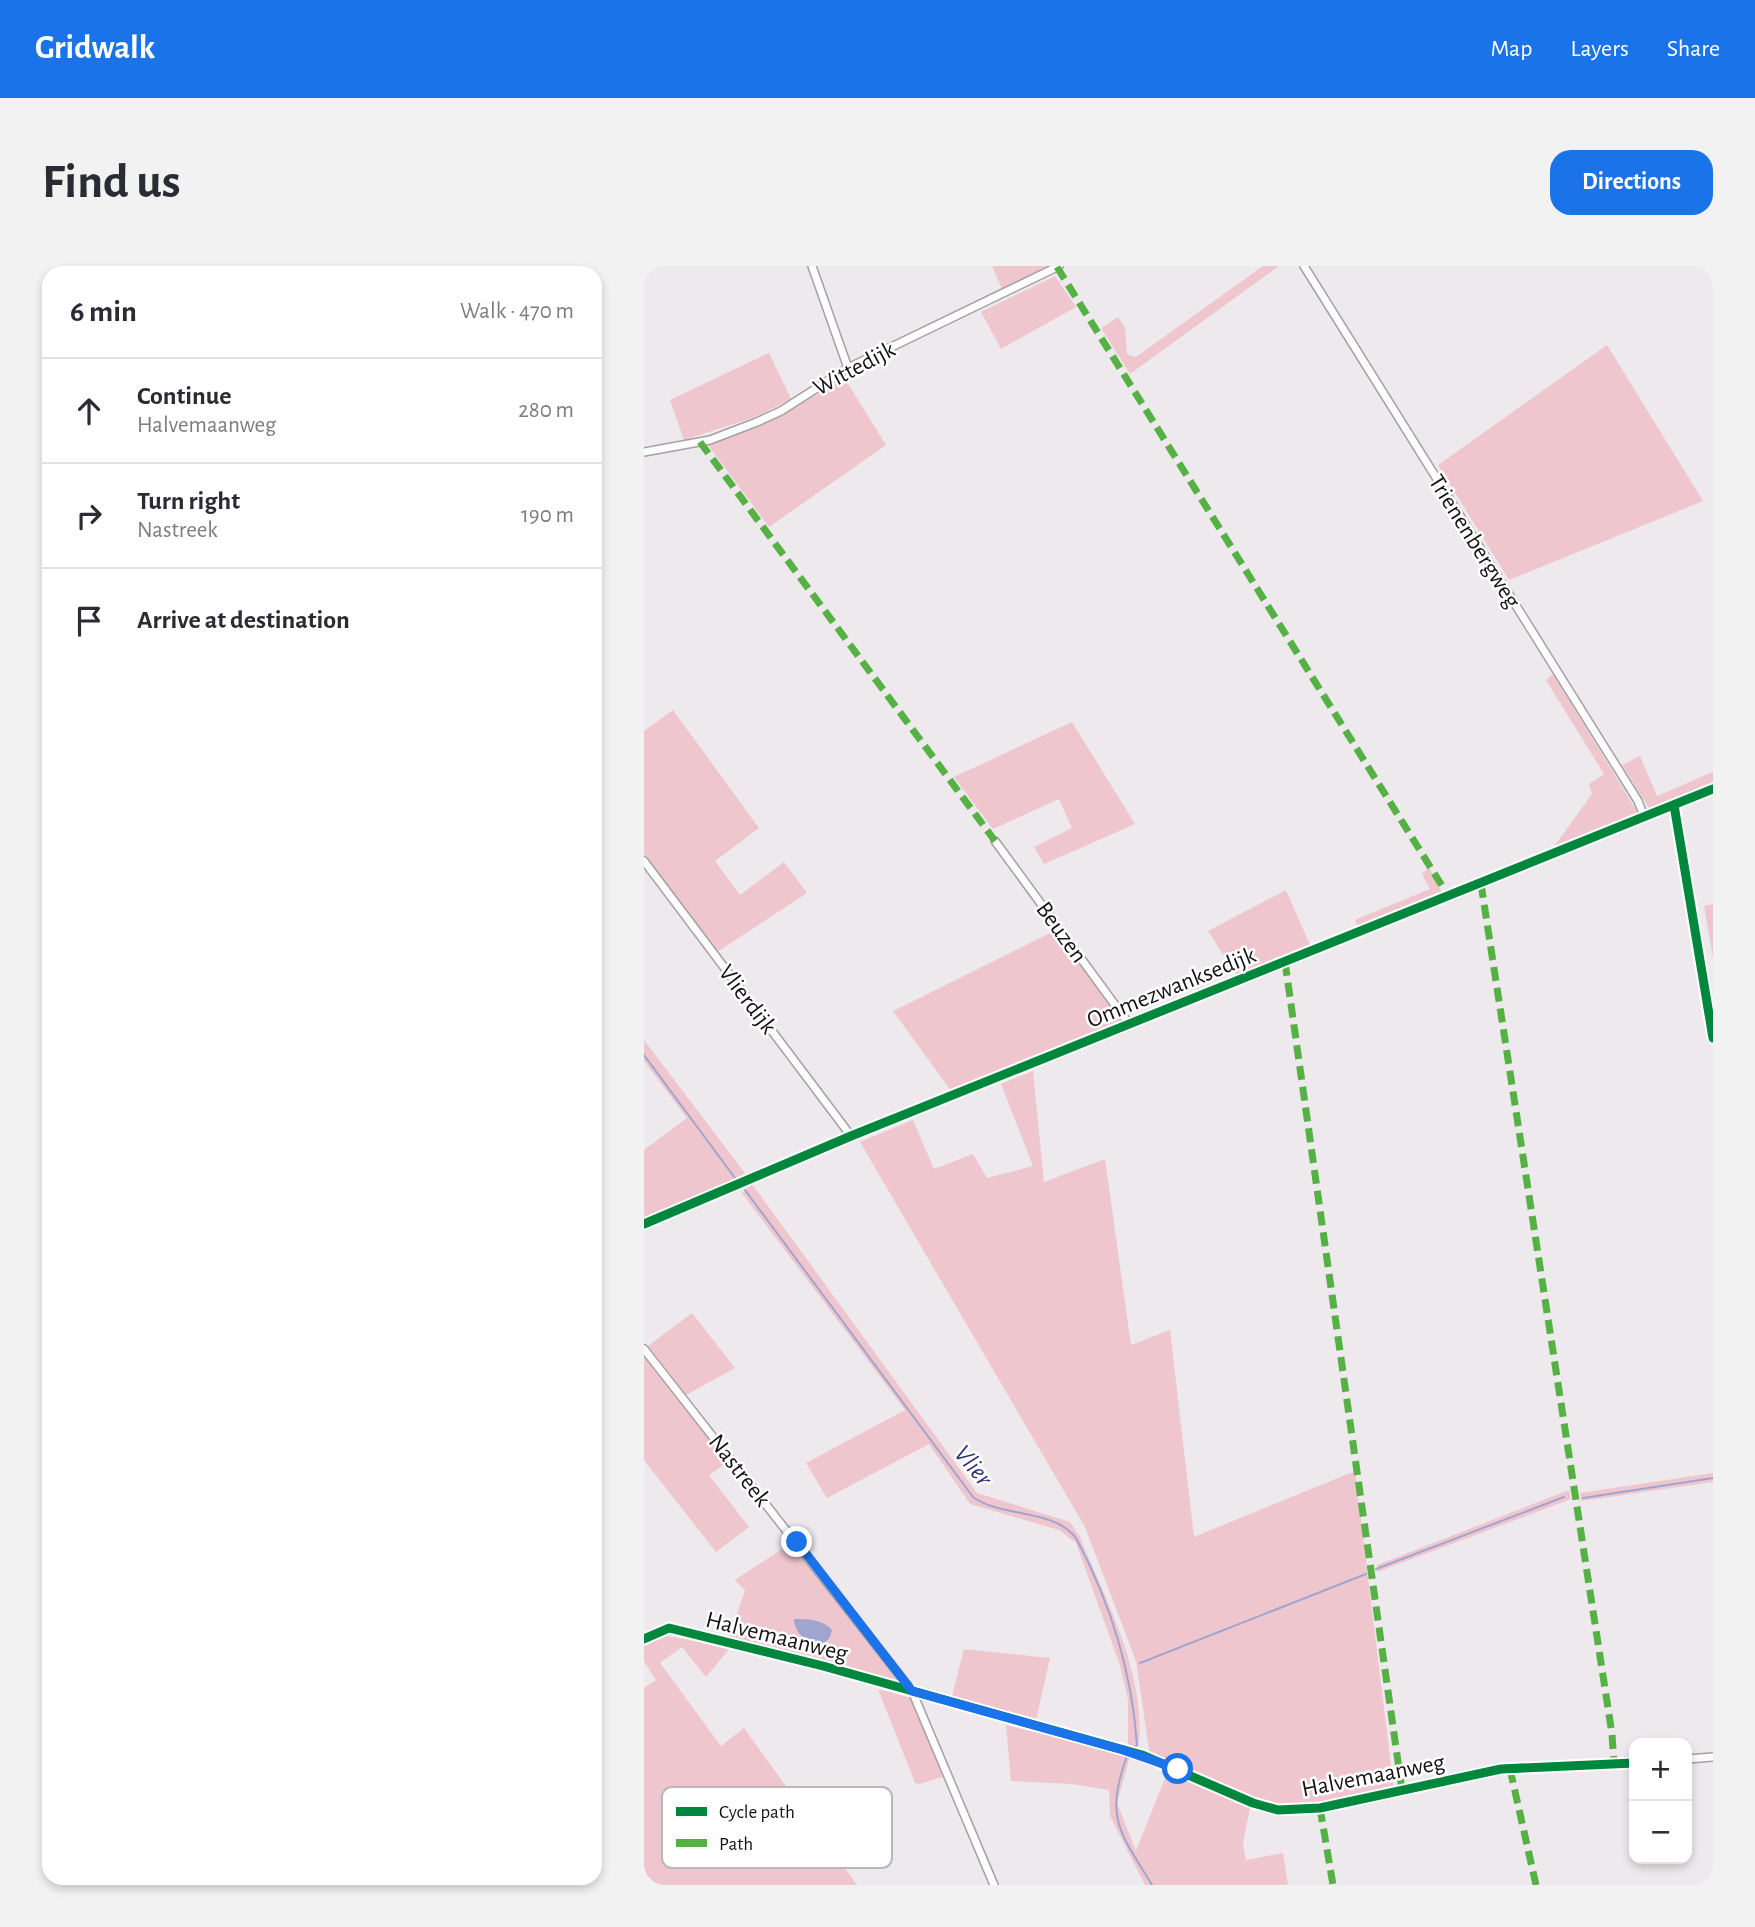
<!DOCTYPE html>
<html lang="en">
<head>
<meta charset="utf-8">
<style>
	:root { --surface:#fff; --page:#f2f2f3; --text:#2b2b33; --muted:#7c7c81; --line:#e1e1e2; --accent:#1a73e8 }
	body { margin:0; font-family:"Alegreya Sans",sans-serif; background:var(--page); color:var(--text) }
	.controls { position:absolute; right:21px; bottom:21px; display:grid; overflow:hidden; border-radius:14px; box-shadow:0 4px 10px #0003 }
	.controls button { width:63px; height:63px; display:grid; place-items:center; padding:0; border:0; border-bottom:2px solid var(--line); background:var(--surface); color:var(--text); font:35px sans-serif }
	.stop { position:absolute; width:21px; height:21px; margin:-16px; border:5px solid #1a73e8; border-radius:50%; background:#fff }
	.stop.end { background:#1a73e8; border-color:#fff; box-shadow:0 2px 7px #0008 }
	.list { margin:0; padding:0; list-style:none }
	h2 { display:flex; justify-content:space-between; align-items:center; height:91px; margin:0; padding:0 28px; font-size:30px }
	h2 small { font-size:23px; font-weight:400; color:var(--muted) }
	.list li { display:grid; grid-template-columns:46px 1fr auto; gap:21px; align-items:center; box-sizing:border-box; height:105px; padding:0 28px; border-top:2px solid var(--line) }
	.list b { display:block; font-size:26px; white-space:nowrap }
	.list p { margin:0; font-size:23px; white-space:nowrap; color:var(--muted) }
	.list em { font-size:23px; font-style:normal; color:var(--muted) }
	.icon { flex:none; width:38px; height:38px; fill:none; stroke:currentColor; stroke-width:2; stroke-linecap:round; stroke-linejoin:round }
	.map { position:relative; flex:none; width:1069px; height:1619px; overflow:hidden; border-radius:21px }
	header { display:flex; align-items:center; gap:42px; box-sizing:border-box; height:98px; padding:0 35px; background:var(--accent); color:#fff }
	header strong { font-size:33px }
	nav { display:flex; gap:38px; margin-inline-start:auto; font-size:24px }
	.intro { display:flex; align-items:center; justify-content:space-between; box-sizing:border-box; height:168px; padding:0 42px }
	h1 { margin:0; font-size:49px }
	.button { padding:18px 32px; border-radius:21px; background:var(--accent); color:#fff; font-size:24px; font-weight:700 }
	main { display:flex; gap:42px; padding:0 42px }
	aside { flex:1; background:var(--surface); border-radius:21px; box-shadow:0 4px 10px #0003 }
	.map>svg:first-child { display:block }
	.green { fill:#efc6ce }
	.water { fill:#9fa5cf }
	.lines { fill:none; stroke-linecap:round; stroke-linejoin:round }
	.stream { stroke:#9fa5cf; stroke-width:2 }
	.street-casing { stroke:#a4a0a4; stroke-width:10 }
	.street { stroke:#fcfcfc; stroke-width:7 }
	.quiet { stroke:#55b144; stroke-width:7; stroke-dasharray:14 7; stroke-linecap:butt }
	.cycleway-casing { stroke:#fff; stroke-width:13 }
	.cycleway { stroke:#00873e; stroke-width:9 }
	.route { stroke:#1a73e8; stroke-width:9 }
	.labels { text-anchor:middle; stroke-width:5; stroke-linejoin:round; paint-order:stroke }
	.street-label { font-size:24px; fill:#151215; stroke:#fff }
	.water-label { font-size:26px; font-style:italic; fill:#2f337a; stroke:#fff }
	.key { fill:#fff; stroke:#b9b8b9; stroke-width:2 }
	.key-label { font-size:19px; fill:#151215 }
</style>
</head>
<body>
<header>
<strong>Gridwalk</strong>
<nav><a>Map</a><a>Layers</a><a>Share</a></nav>
</header>
<div class="intro"><h1>Find us</h1><a class="button">Directions</a></div>
<main>
<aside>
<h2>6 min<small>Walk · 470 m</small></h2>
<ul class="list">
<li><svg class="icon" aria-label="ahead" viewBox="0 0 24 24"><path d="M12 20V5M6 11l6-6 6 6"/></svg><div><b>Continue</b><p>Halvemaanweg</p></div><em>280 m</em></li>
<li><svg class="icon" aria-label="right" viewBox="0 0 24 24"><path d="M7 20v-9h11M14 6l5 5-5 5"/></svg><div><b>Turn right</b><p>Nastreek</p></div><em>190 m</em></li>
<li><svg class="icon" aria-label="arrive" viewBox="0 0 24 24"><path d="M6 21V4h12l-3 4 3 4H6"/></svg><div><b>Arrive at destination</b></div></li>
</ul>
</aside>
<div class="map">
<svg width="1069" height="1619" viewBox="0 0 1069 1619">
	<rect width="100%" height="100%" fill="#ede9ed"/>
	<g class="green">
		<polygon points="348,0 411,0 359,25"/>
		<polygon points="619,0 635,0 486,108 457,62 474,51 481,62 483,88 492,91"/>
		<polygon points="411,10 432,41 357,83 337,46"/>
		<polygon points="963,79 1059,235 865,314 794,199"/>
		<polygon points="125,87 147,133 114,150 40,174 26,134"/>
		<polygon points="201,113 242,179 125,261 64,179 122,157"/>
		<polygon points="909,408 994,547 909,582 948,528 945,518 960,508 902,414"/>
		<polygon points="29,444 115,562 71,595 96,629 140,596 163,627 73,686 0,588 0,465"/>
		<polygon points="428,456 491,558 400,598 390,581 428,562 415,533 349,563 310,511"/>
		<polygon points="996,490 1013,530 1069,506 1069,517 1005,542 978,499"/>
		<polygon points="785,601 798,627 714,661 711,655 713,653 786,623 778,608"/>
		<polygon points="642,624 667,681 593,710 564,665"/>
		<polygon points="1069,638 1069,692 1060,640"/>
		<polygon points="412,664 479,755 308,826 249,745"/>
		<polygon points="0,774 103,910 0,953 0,884 43,852 0,795"/>
		<polygon points="389,805 400,916 461,893 487,1079 526,1064 550,1271 711,1205 750,1524 676,1539 631,1544 506,1490 492,1395 441,1261 216,876 269,854 290,903 329,888 343,912 389,900 357,818"/>
		<path d="M 108,918 L 333,1227 L 426,1256 L 436,1271 C 463,1337 504,1411 494,1485 L 484,1482 L 484,1434 L 476,1399 L 432,1277 L 415,1264 L 326,1238 L 285,1178 L 183,1232 L 162,1197 L 261,1144 L 98,927 Z"/>
		<polygon points="48,1047 91,1102 42,1129 4,1080"/>
		<polygon points="0,1090 84,1196 65,1209 105,1261 72,1286 0,1194"/>
		<polygon points="1069,1207 1069,1216 937,1235 936,1227"/>
		<polygon points="925,1224 927,1233 733,1306 733,1299"/>
		<polygon points="147,1277 251,1410 257,1420 85,1372 101,1324 91,1314"/>
		<polygon points="19,1369 86,1382 62,1411 38,1381 16,1397 77,1480 100,1462 213,1619 0,1619 0,1422 12,1414 0,1395 0,1379"/>
		<polygon points="320,1383 406,1392 392,1454 307,1434"/>
		<polygon points="234,1423 268,1432 301,1510 276,1518 271,1517"/>
		<polygon points="362,1459 486,1490 473,1537 492,1585 524,1505 606,1542 599,1577 602,1594 639,1587 644,1619 501,1619 466,1550 465,1524 428,1518 367,1515"/>
	</g>
	<path class="water" d="M 150,1353 C 164,1353 178,1353 188,1364 L 186,1371 L 178,1380 C 165,1379 150,1367 150,1353 Z"/>
	<g class="lines">
		<g class="stream">
			<polyline points="0,789 91,912"/>
			<path d="M 101,924 L 329,1231 C 358,1252 409,1242 432,1272 C 466,1336 488,1407 493,1479 L 489,1482"/>
			<polyline points="939,1232 1069,1212"/>
			<polyline points="732,1303 920,1231"/>
			<polyline points="496,1397 722,1308"/>
			<path d="M 483,1490 C 460,1552 476,1566 508,1619"/>
		</g>
		<g class="street-casing">
			<g id="street">
				<polyline points="168,0 204,102"/>
				<polyline points="660,0 994,535 1000,550"/>
				<polyline points="0,186 66,174 113,156 137,145 204,102 415,0"/>
				<polyline points="1030,539 1069,772"/>
				<polyline points="351,575 485,758"/>
				<polyline points="0,595 207,870"/>
				<polyline points="0,958 207,870 1069,523"/>
				<polyline points="0,1083 268,1425 350,1619"/>
				<polyline points="0,1373 25,1362 179,1400 498,1489 609,1537 634,1544 676,1542 857,1503 990,1497"/>
				<polyline points="1043,1493 1069,1491"/>
			</g>
		</g>
		<use href="#street" class="street"/>
		<g class="quiet">
			<polyline points="413,1 805,631"/>
			<polyline points="56,176 351,575"/>
			<polyline points="837,618 968,1468 970,1498"/>
			<polyline points="641,696 758,1524"/>
			<polyline points="866,1503 892,1619"/>
			<polyline points="676,1542 689,1619"/>
		</g>
		<g class="cycleway-casing">
			<g id="cycleway">
				<polyline points="1030,539 1069,772"/>
				<polyline points="0,958 207,870 1069,523"/>
				<polyline points="0,1373 25,1362 179,1400 498,1489 609,1537 634,1544 676,1542 857,1503 990,1497"/>
			</g>
		</g>
		<use href="#cycleway" class="cycleway"/>
	</g>
	<g class="lines">
		<polyline class="route" points="153,1276 268,1425 479,1484 534,1503"/>
	</g>
	<g class="labels">
		<g class="street-label">
			<text transform="translate(210 102) rotate(-28)" y="8">Wittedijk</text>
			<text transform="translate(831 275) rotate(58)" y="8">Trienenbergweg</text>
			<text transform="translate(418 666) rotate(54)" y="8">Beuzen</text>
			<text transform="translate(527 721) rotate(-22)" y="8">Ommezwanksedijk</text>
			<text transform="translate(104 733) rotate(53)" y="8">Vlierdijk</text>
			<text transform="translate(96 1204) rotate(52)" y="8">Nastreek</text>
			<text transform="translate(133 1370) rotate(14)" y="8">Halvemaanweg</text>
			<text transform="translate(729 1509) rotate(-11)" y="8">Halvemaanweg</text>
		</g>
		<g class="water-label">
			<text transform="translate(330 1199) rotate(50)" y="9">Vlier</text>
		</g>
	</g>
	<rect x="18" y="1521" width="230" height="81" rx="10" class="key"/>
	<rect x="32" y="1541" width="31" height="9" fill="#00873e"/>
	<rect x="32" y="1573" width="31" height="8" fill="#55b144"/>
	<g class="key-label">
		<text x="75" y="1552">Cycle path</text>
		<text x="75" y="1584">Path</text>
	</g>
</svg>
<div class="controls">
<button>+</button>
<button>−</button>
</div>
<div class="stop" style="left:534px;top:1503px"></div>
<div class="stop end" style="left:153px;top:1276px"></div>
</div>
</main>
</body>
</html>
